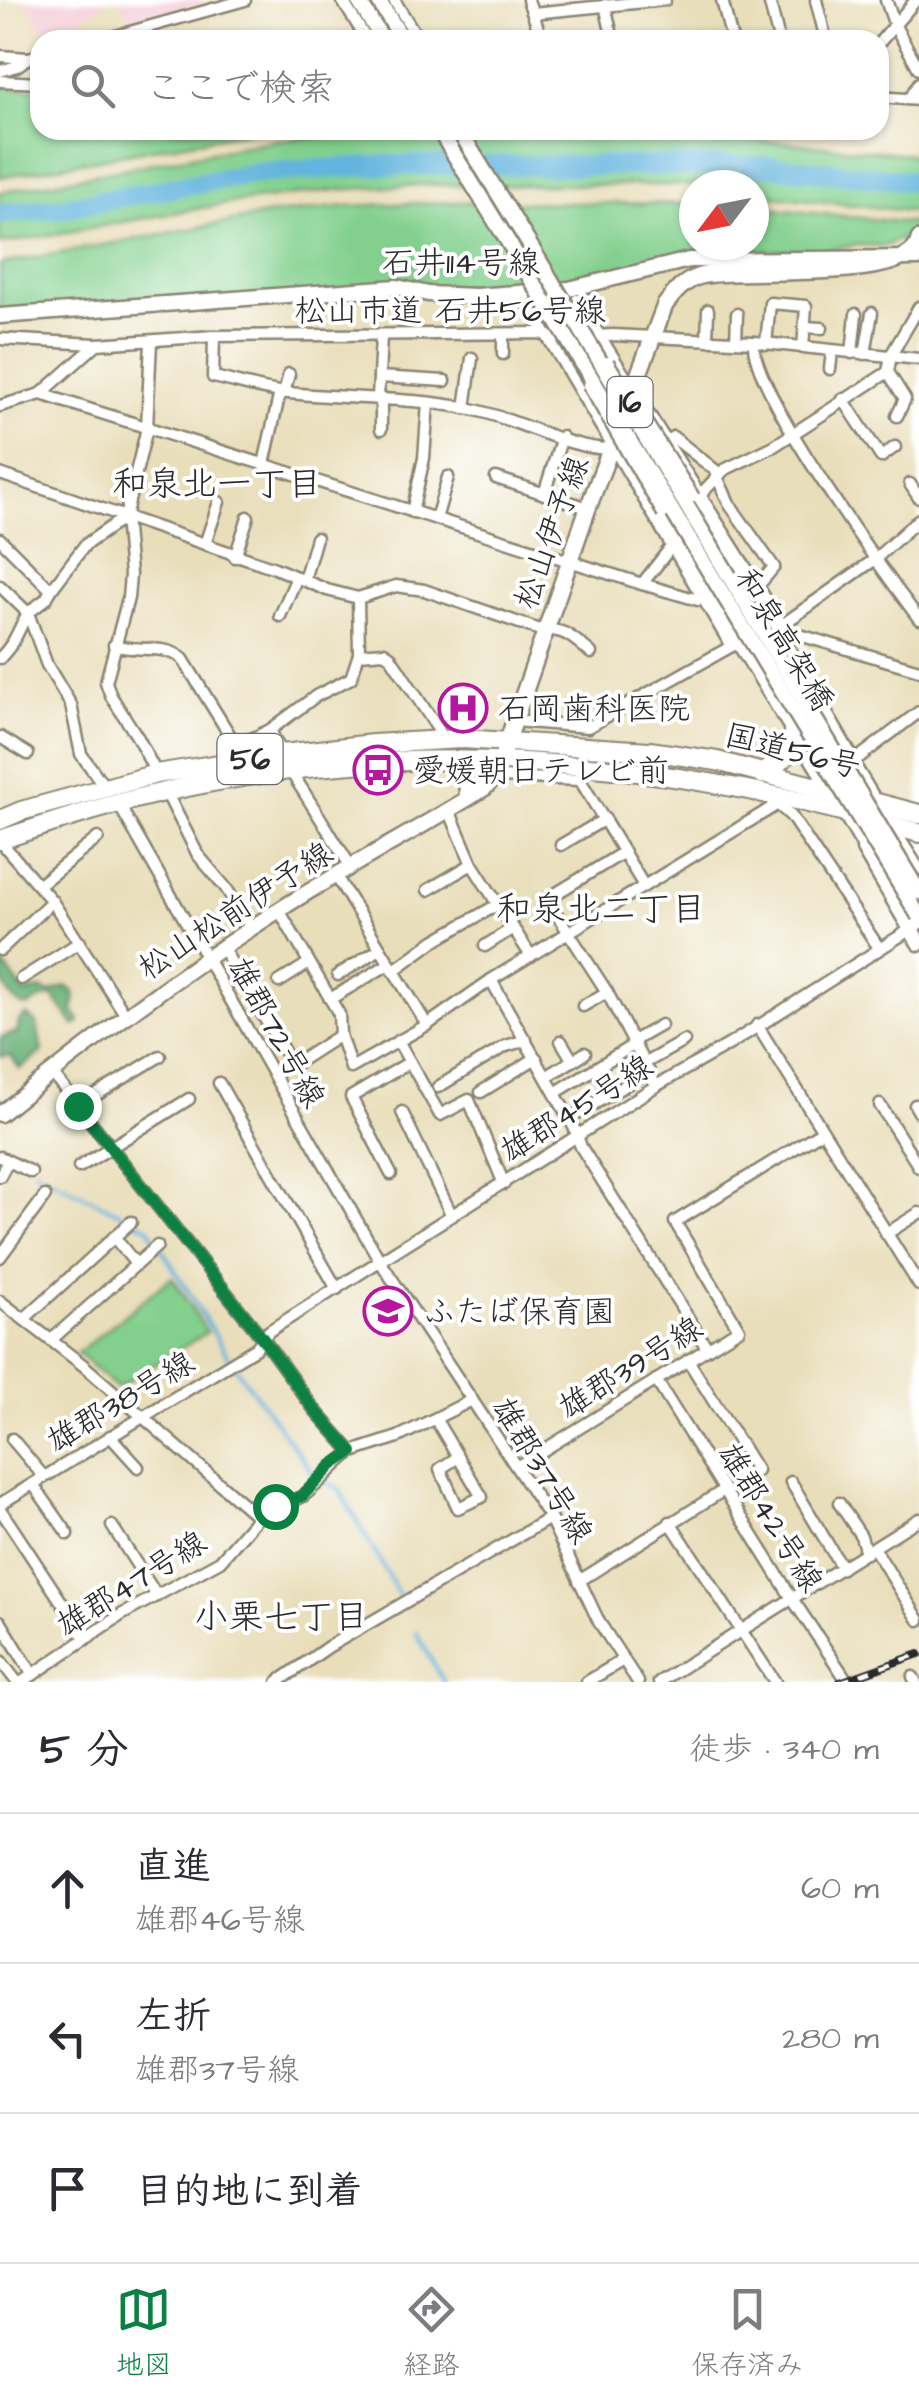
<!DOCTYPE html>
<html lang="ja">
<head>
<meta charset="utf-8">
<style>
	:root { --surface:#fff; --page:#f2f2f3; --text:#2b2b33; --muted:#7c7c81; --line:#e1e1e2; --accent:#0b8043 }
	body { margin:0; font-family:"Architects Daughter","Klee One",sans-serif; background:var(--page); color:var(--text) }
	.compass { position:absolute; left:679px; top:170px; width:90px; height:90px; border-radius:50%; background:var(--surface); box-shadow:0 2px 8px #0004; rotate:238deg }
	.stop { position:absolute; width:30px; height:30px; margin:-22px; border:8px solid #0b8043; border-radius:50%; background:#fff }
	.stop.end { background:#0b8043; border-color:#fff; box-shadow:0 2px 10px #0008 }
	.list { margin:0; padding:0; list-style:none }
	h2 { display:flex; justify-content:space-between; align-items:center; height:130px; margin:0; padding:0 40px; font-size:42px }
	h2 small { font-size:32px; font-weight:400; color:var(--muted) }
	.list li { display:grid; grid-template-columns:65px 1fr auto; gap:30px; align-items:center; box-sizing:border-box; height:150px; padding:0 40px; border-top:2px solid var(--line) }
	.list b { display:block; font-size:38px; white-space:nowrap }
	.list p { margin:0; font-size:32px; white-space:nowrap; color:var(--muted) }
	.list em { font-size:32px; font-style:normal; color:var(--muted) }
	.icon { flex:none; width:55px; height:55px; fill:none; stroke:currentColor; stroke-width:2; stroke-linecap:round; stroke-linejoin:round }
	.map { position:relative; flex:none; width:919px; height:1682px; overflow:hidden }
	.search { position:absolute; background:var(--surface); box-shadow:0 2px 8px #0004; left:30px; right:30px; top:30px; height:110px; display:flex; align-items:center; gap:25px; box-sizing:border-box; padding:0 35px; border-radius:30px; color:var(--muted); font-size:38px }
	.sheet { height:580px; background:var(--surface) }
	nav { display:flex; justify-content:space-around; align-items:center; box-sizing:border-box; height:140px; border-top:2px solid var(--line); background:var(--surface); font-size:28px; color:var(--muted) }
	nav a { display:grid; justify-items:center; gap:5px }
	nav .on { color:var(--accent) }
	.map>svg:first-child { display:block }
	.built { fill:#f5cfd9 }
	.green { fill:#83d08e; stroke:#577e5c; stroke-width:2.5 }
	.forest { fill:#6ab279; stroke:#4a6e52; stroke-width:2.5 }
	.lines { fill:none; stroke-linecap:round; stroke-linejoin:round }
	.stream { stroke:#63b4de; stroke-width:4 }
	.river { stroke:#63b4de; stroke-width:20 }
	.street-casing { stroke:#8a8472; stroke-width:15 }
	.secondary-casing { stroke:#8a8472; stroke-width:19 }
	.primary-casing { stroke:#8a8472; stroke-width:20 }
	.highway-casing { stroke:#8a8472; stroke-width:22 }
	.street { stroke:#fff; stroke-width:10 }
	.secondary { stroke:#fff; stroke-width:14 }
	.primary { stroke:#fff; stroke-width:15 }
	.highway { stroke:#fff; stroke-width:18 }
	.rail-casing { stroke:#2b2b2b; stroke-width:8 }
	.rail { stroke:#fff; stroke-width:4; stroke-dasharray:11; stroke-linecap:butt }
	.street-bridge-casing { stroke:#8a8472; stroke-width:15; stroke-linecap:butt }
	.secondary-bridge-casing { stroke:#8a8472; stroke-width:19; stroke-linecap:butt }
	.street-bridge { stroke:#fff; stroke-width:10 }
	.secondary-bridge { stroke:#fff; stroke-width:14 }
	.route { stroke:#0b8043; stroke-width:12 }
	.labels { text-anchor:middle; stroke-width:8; stroke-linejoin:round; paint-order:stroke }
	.shield { fill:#fff; stroke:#6b6b6b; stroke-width:2.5 }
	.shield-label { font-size:30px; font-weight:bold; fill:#2b2b2b }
	.street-label { font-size:32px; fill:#2b2b2b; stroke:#fff }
	.poi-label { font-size:32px; fill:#2b2b2b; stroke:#fff; text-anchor:start }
	.neighbourhood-label { font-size:35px; fill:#2b2b2b; stroke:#fff }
</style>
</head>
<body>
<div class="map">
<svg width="919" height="1682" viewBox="0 0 919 1682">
	<rect width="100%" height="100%" fill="#fff"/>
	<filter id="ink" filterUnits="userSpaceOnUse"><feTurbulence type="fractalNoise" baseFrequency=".01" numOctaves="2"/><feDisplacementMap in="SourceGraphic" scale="20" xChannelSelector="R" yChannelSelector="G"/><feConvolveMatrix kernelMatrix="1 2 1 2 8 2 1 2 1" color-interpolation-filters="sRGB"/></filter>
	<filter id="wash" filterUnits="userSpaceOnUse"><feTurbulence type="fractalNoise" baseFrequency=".0048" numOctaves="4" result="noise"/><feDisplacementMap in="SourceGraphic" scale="40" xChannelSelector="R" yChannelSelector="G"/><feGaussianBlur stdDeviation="2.25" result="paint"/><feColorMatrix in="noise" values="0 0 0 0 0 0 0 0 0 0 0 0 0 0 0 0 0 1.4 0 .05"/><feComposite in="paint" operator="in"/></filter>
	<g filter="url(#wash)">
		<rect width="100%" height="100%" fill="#e9deba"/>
		<g class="built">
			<polygon points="25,0 111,0 58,32 41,28"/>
			<polygon points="119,0 206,0 199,5 138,20 128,16"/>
		</g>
		<g class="green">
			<polygon points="0,87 40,89 40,130 256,130 0,177"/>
			<polygon points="406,130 696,134 919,155 919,212 754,194 754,185 420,185 336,190 230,203 0,244 0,192 276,140"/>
			<polygon points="448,202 694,204 694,245 754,245 754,207 919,224 919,241 900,239 885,246 855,245 828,250 686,251 643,264 572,278 502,285 0,311 0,264 266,215 347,206"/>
			<polygon points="172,1277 207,1332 117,1388 77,1353"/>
		</g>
		<g class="forest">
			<path d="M 0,960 L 25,993 L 41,989 L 50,993 L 66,986 L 74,992 L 75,1003 L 72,1009 L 80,1020 L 79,1024 L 74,1025 L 54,997 L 45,997 L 27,1007 C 7,1002 0,978 0,960 Z"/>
			<polygon points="26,1015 37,1023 42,1052 20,1069 11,1056 0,1056 0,1038 17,1032 19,1021"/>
		</g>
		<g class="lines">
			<g class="stream">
				<polyline points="34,1170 149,1228 229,1358"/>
				<polyline points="234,1365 315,1476"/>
				<polyline points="322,1481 339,1489 402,1600"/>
				<polyline points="416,1632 444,1682"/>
			</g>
			<polyline class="river" points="0,214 59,208 255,173 386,165 770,166 919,182"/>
		</g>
	</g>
	<g filter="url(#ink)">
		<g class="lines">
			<g class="street-casing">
				<g id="street">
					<polyline points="342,0 367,40"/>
					<polyline points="394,0 419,40"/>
					<polyline points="528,0 542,40"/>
					<polyline points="722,0 732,40"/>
					<polyline points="769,0 779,40"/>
					<polyline points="816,0 826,40"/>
					<polyline points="886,0 895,26 919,69"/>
					<polyline points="605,5 613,40"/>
					<polyline points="533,13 665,0"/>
					<polyline points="101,40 245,0"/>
					<polyline points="879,43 916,0"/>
					<polyline points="0,56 28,58 40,55"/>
					<polyline points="0,71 17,66 28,58"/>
					<polyline points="0,81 40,83"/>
					<polyline points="879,97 919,100"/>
					<polyline points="909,99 919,83"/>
					<polyline points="577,300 786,631 919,670"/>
					<polyline points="528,304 730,644"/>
					<polyline points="804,327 822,328"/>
					<path d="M 214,336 L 213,377 C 238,382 263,391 288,393 C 349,399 411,397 471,409 C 515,418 568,449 611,449"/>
					<polyline points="0,339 96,344"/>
					<polyline points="707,340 708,310"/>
					<polyline points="151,341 147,428 125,517 130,575 128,598 106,682 111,696 138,738 157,775"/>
					<polyline points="736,341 737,314"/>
					<path d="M 754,342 C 749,387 886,575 919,619"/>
					<polyline points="766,344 770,303 806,306 803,348"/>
					<polyline points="852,353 856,314"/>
					<polyline points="503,354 503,335"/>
					<polyline points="865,354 872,313"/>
					<polyline points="830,369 832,352"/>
					<polyline points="888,372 905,399 897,416"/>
					<polyline points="379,377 445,381"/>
					<polyline points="284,393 289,374"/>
					<polyline points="41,394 642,584 698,600 702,598"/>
					<polyline points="378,398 381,335"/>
					<polyline points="843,399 881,457 895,447"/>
					<polyline points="0,406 41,394 97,344 214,336 538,333 558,338 613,335 754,342 919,359"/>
					<polyline points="465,408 472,358"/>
					<polyline points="381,429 381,398"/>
					<polyline points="668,440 673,437 720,474"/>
					<polyline points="264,464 280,392"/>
					<path d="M 0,474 L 275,568 L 327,590 L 358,598 L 396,586 L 424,590 L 537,629 C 565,629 570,635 591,653"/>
					<polyline points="717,477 730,505 774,567 758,586"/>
					<polyline points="496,478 588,508"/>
					<polyline points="910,484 919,498"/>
					<polyline points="544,494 562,437"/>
					<polyline points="701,494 724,470 774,446 888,372 891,355 919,307"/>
					<polyline points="694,497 788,650"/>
					<polyline points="412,512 424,458 428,403"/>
					<polyline points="436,519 448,477"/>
					<polyline points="0,539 51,590 46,599 28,613 47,665 71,705 81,754 107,790"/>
					<polyline points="205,544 219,502"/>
					<polyline points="235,557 248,517"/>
					<polyline points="304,580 316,538"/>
					<polyline points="642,584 671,547"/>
					<path d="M 0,586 L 28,613 C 16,633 18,639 0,658"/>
					<polyline points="51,590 85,545 125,517"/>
					<polyline points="280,616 297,577"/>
					<polyline points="782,625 874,560 919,519"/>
					<path d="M 114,645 C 137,653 165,643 183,659 L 234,742 L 251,739 L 270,730 L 290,770 L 351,867"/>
					<polyline points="359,654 384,652 390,656 445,740"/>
					<polyline points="514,721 588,727 739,642 663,514"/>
					<polyline points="270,730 316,696 351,678 359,654 358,598"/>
					<polyline points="795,734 828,788"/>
					<polyline points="0,737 28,754"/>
					<polyline points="495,777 580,780 644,886"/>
					<polyline points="165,790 198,855 226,888 251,928"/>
					<polyline points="773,800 791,816 879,948"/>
					<polyline points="877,802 853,762 919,712"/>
					<polyline points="118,803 380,1261 472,1400"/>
					<polyline points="449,810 472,864 531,956"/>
					<polyline points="844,815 864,849"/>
					<polyline points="891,825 919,869"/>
					<polyline points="0,841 52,901 125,1014"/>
					<polyline points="561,845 605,819"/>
					<polyline points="624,852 547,899 607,992 656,1086"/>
					<polyline points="336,876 427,1025 491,980 786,799"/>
					<polyline points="40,884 98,838"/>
					<polyline points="428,890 472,864"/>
					<polyline points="279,910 339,1014 340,1035 351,1068 427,1025"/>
					<polyline points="485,946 513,928"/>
					<polyline points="222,947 284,1051"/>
					<polyline points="0,950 52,901"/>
					<polyline points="393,971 434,941 497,905"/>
					<polyline points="338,975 380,949"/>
					<polyline points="21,979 80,942"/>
					<polyline points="491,980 574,1127 581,1147 707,1348"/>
					<polyline points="279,982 309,963"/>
					<polyline points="330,999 389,964"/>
					<polyline points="583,1006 607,992"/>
					<polyline points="757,1025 919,1285"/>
					<polyline points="398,1041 440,1115 469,1100 504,1184"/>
					<polyline points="561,1041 573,1061"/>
					<polyline points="633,1041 661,1025"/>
					<polyline points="298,1062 340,1035"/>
					<polyline points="645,1063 684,1041"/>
					<polyline points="52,1073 263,1339 314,1409 352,1452 398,1437 472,1400 550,1518 599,1622 638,1682"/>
					<polyline points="546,1077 585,1053"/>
					<polyline points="219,1083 337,1289"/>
					<polyline points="438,1087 506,1046 526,1040"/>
					<polyline points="481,1092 536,1058"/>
					<polyline points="555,1093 635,1044"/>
					<polyline points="880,1105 919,1167"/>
					<polyline points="915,1105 919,1112"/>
					<polyline points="78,1106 160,1056"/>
					<polyline points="402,1112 452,1216"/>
					<polyline points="569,1119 649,1071"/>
					<polyline points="0,1157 31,1172"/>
					<polyline points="79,1167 189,1099"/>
					<polyline points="391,1174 351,1097 410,1062"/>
					<polyline points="0,1176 8,1161"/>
					<polyline points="886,1234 919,1213"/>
					<polyline points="114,1237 136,1264"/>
					<polyline points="0,1257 45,1196"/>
					<path d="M 0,1301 L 83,1365 L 258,1517 C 272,1508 289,1504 303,1496 C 320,1484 334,1464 352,1452"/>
					<polyline points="24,1319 131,1222"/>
					<polyline points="51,1340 157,1246"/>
					<polyline points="688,1360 757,1471"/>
					<polyline points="656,1380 793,1600 848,1682"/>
					<polyline points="436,1420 482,1497 458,1508 440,1469 458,1457"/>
					<polyline points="110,1436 138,1467"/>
					<polyline points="12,1439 44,1477"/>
					<polyline points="518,1466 739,1329 675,1222 821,1132"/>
					<polyline points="791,1482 842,1568"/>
					<polyline points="33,1484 68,1534"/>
					<polyline points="839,1503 861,1536 866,1553"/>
					<polyline points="0,1504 256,1348 269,1331 656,1086 730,1044 919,924"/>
					<polyline points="0,1509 86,1639"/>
					<polyline points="670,1522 775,1682"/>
					<polyline points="112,1526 157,1596"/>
					<polyline points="874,1548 919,1620"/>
					<polyline points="579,1581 724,1490"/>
					<polyline points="0,1621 33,1675"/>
					<polyline points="0,1660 17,1682"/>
					<polyline points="913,1677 916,1682"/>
					<polyline points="22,1682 121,1615 220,1561 258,1517"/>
					<polyline points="278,1682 328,1647 550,1518"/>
					<polyline points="587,1682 623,1660"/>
					<polyline points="659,1682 919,1519"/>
				</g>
			</g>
			<g class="secondary-casing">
				<g id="secondary">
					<polyline points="358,0 383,40"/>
					<polyline points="378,0 403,40"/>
					<polyline points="439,130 520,261"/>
					<polyline points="459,130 539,260"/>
					<polyline points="0,316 397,287 428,294 476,296 569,289 689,260 919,258"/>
					<polyline points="739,642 793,730"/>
					<polyline points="788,650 853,762"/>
					<polyline points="447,760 466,773 467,799"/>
					<polyline points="864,849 919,943"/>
					<path d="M 0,1114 C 89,1043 179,974 276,912 C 344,868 416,831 485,788 L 495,777 L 501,760"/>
				</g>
			</g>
			<g class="primary-casing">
				<path id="primary" d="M 501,760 L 588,508 L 665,305 C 675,292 684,281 700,276 C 738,266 914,285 919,239"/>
			</g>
			<g class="highway-casing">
				<g id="highway">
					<path d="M 762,774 C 782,761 793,755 793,730"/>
					<polyline points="0,820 21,811 156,774 282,754 373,744 462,739 650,751 717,761 919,814"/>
					<path d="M 0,840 C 53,822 106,805 160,793 C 412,735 673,758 919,833"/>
				</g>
			</g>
			<use href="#street" class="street"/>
			<use href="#secondary" class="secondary"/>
			<use href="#primary" class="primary"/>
			<use href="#highway" class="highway"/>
			<g class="rail-casing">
				<polyline id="rail" points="840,1682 919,1654"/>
			</g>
			<use href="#rail" class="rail"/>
			<g class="street-bridge-casing">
				<g id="street-bridge">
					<polyline points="608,362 694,497"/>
					<polyline points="588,385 663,514"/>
				</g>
			</g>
			<g class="secondary-bridge-casing">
				<g id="secondary-bridge">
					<polyline points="539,260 919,892"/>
					<polyline points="520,261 919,916"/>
				</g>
			</g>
			<use href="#street-bridge" class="street-bridge"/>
			<use href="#secondary-bridge" class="secondary-bridge"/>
		</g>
	</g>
	<g class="lines" filter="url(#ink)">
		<polyline class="route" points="78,1106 263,1339 314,1409 352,1452 332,1465 302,1496 275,1506"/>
	</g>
	<defs>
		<g id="hospital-ring" transform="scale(2.5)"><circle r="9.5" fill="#fff" stroke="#b5179e" stroke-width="1.5"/><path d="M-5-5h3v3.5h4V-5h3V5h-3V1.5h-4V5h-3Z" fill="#b5179e"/></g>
		<g id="bus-ring" transform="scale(2.5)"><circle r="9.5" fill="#fff" stroke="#b5179e" stroke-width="1.5"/><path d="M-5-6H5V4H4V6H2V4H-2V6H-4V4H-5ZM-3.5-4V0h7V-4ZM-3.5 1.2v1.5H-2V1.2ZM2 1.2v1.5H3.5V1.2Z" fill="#b5179e"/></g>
		<g id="school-ring" transform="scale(2.5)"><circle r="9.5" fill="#fff" stroke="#b5179e" stroke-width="1.5"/><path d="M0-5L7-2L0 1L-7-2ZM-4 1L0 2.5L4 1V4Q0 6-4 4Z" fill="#b5179e"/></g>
	</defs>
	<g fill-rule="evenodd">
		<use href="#hospital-ring" x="463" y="708"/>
		<use href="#bus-ring" x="378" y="770"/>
		<use href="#school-ring" x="388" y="1311"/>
	</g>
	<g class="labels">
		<g class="shield">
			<rect x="607.5" y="377" width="45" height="50" rx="8"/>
			<rect x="217.5" y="734" width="65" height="50" rx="8"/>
		</g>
		<g class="shield-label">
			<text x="630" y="412">16</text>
			<text x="250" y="769">56</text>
		</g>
		<g class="street-label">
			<text x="461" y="273">石井114号線</text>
			<text x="450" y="321">松山市道 石井56号線</text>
			<text transform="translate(551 532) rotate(-70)" y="11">松山伊予線</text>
			<text transform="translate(785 639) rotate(59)" y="11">和泉高架橋</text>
			<text transform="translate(793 750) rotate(14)" y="11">国道56号</text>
			<text transform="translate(235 910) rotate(-33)" y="11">松山松前伊予線</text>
			<text transform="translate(277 1032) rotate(61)" y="11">雄郡72号線</text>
			<text transform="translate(576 1108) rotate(-32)" y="11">雄郡45号線</text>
			<text transform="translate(630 1367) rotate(-32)" y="11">雄郡39号線</text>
			<text transform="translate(120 1401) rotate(-31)" y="11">雄郡38号線</text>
			<text transform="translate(543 1470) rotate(59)" y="11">雄郡37号線</text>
			<text transform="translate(771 1517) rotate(58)" y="11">雄郡42号線</text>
			<text transform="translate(131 1583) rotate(-32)" y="11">雄郡47号線</text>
		</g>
		<g class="poi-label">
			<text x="498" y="719">石岡歯科医院</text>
			<text x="413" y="781">愛媛朝日テレビ前</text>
			<text x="423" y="1322">ふたば保育園</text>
		</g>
		<g class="neighbourhood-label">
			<text x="217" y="495">和泉北一丁目</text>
			<text x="601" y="920">和泉北二丁目</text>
			<text x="281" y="1628">小栗七丁目</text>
		</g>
	</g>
</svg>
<svg class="compass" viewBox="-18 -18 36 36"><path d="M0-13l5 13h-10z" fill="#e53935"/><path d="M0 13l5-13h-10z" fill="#7c7c81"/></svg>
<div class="stop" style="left:275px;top:1506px"></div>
<div class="stop end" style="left:78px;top:1106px"></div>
<div class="search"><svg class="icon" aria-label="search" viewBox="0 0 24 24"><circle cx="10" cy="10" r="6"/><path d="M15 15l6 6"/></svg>ここで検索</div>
</div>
<section class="sheet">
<h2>5 分<small>徒歩 · 340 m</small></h2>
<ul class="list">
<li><svg class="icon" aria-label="ahead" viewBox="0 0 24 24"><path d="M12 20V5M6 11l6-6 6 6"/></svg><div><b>直進</b><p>雄郡46号線</p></div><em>60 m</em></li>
<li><svg class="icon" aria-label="left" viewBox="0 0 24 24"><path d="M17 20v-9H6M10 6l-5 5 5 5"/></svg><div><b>左折</b><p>雄郡37号線</p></div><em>280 m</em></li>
<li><svg class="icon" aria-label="arrive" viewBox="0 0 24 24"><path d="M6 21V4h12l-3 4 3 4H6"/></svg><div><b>目的地に到着</b></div></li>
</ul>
</section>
<nav>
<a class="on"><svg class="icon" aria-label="map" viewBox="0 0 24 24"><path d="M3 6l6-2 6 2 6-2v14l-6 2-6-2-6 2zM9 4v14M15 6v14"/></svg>地図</a>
<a><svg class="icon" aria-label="directions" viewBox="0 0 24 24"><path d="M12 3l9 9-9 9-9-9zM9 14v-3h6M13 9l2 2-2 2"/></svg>経路</a>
<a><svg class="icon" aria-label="saved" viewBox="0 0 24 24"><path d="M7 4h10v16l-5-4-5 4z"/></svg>保存済み</a>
</nav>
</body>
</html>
